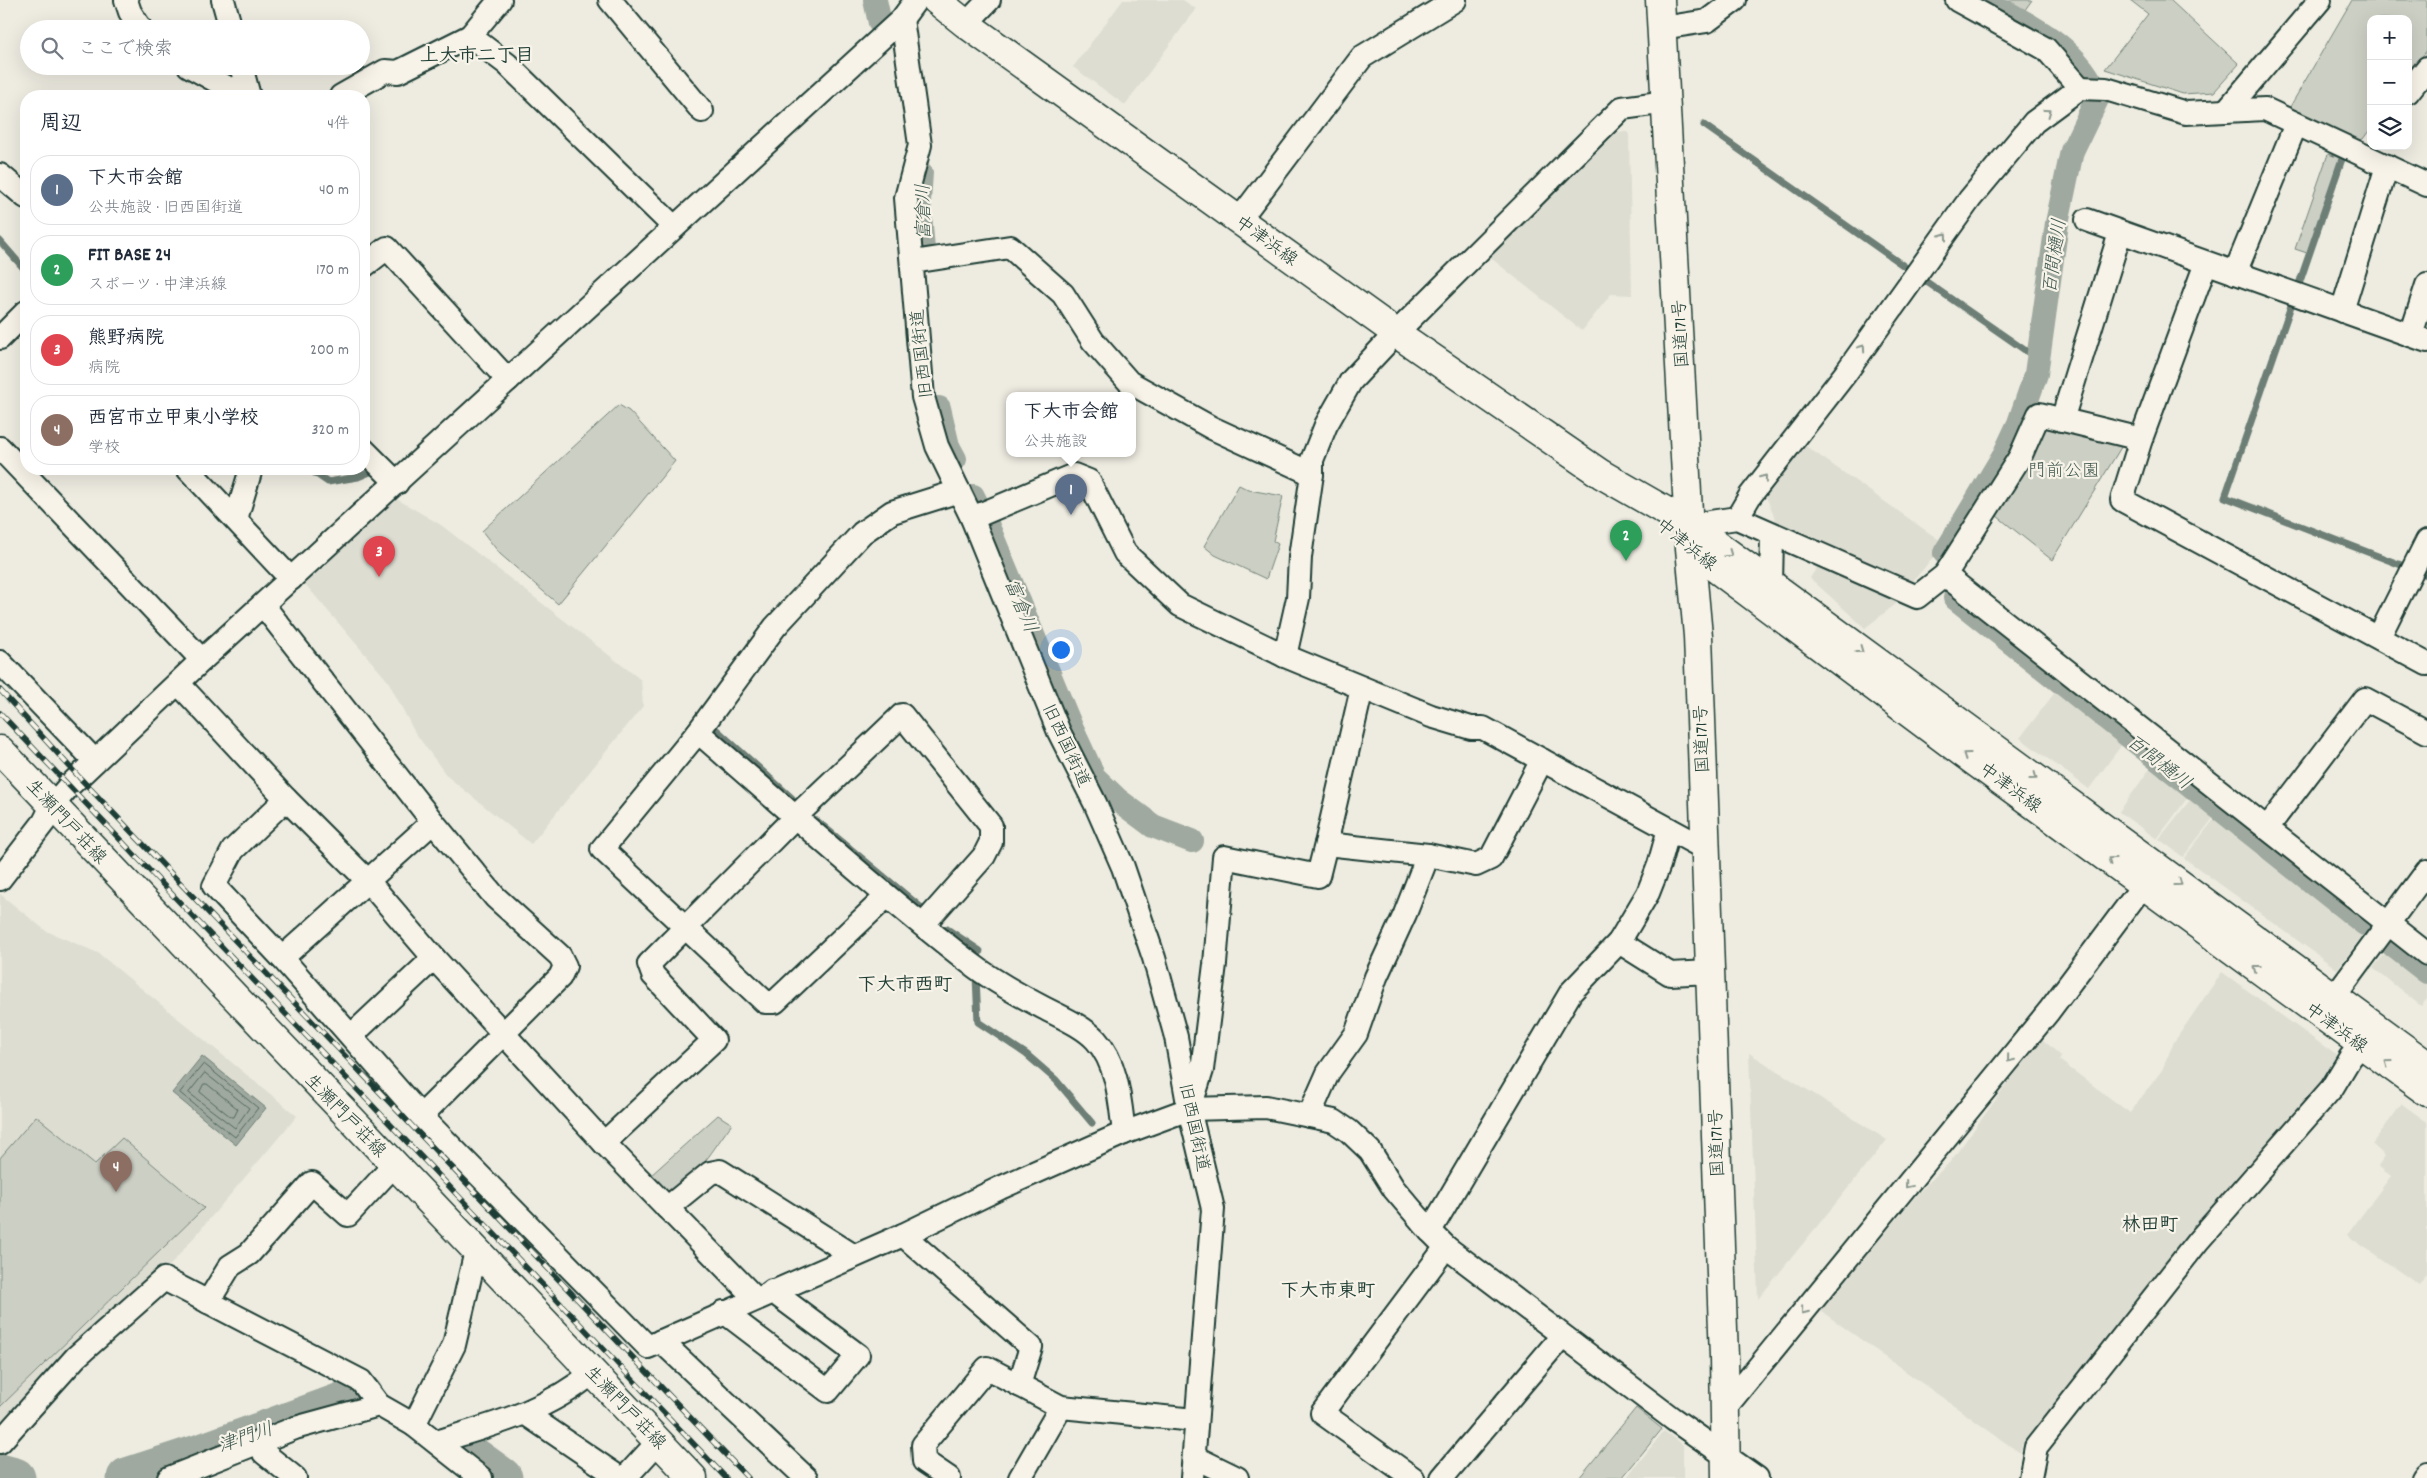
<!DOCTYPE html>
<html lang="ja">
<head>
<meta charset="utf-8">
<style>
	:root { --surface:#fff; --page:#f6f6f7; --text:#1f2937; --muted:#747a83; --line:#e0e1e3; --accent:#0b8043 }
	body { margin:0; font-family:Dekko,"Klee One",sans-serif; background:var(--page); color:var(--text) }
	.controls { position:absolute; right:15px; top:15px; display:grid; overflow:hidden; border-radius:10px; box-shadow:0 5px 20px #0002 }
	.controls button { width:45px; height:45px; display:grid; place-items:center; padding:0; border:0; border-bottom:1px solid var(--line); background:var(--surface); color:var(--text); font:25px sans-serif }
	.you { position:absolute; left:1060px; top:649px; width:18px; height:18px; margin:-12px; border:4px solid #fff; border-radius:50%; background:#1a73e8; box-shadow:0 0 0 8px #1a73e833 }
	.badge { display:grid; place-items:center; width:32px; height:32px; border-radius:50%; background:var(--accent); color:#fff; font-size:16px; font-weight:700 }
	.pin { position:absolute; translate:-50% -41px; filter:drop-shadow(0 1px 2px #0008) }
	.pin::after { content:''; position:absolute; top:26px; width:18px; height:15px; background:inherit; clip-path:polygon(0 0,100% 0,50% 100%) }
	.popup { position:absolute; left:1006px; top:392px; width:130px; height:65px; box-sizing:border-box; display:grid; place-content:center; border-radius:10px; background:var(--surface); filter:drop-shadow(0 1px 4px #0005); font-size:16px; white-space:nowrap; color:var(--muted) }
	.popup b { font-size:19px; color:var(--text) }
	.popup::after { content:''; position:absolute; left:50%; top:100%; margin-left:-10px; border:10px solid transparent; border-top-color:var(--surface) }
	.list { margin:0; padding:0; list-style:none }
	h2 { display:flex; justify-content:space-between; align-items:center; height:65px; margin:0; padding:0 20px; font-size:21px }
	h2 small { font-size:16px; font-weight:400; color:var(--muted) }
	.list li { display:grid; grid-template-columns:32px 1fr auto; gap:15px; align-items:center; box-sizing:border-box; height:70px; margin:0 10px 10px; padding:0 10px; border:1px solid var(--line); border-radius:20px }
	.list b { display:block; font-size:19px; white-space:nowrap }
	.list p { margin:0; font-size:16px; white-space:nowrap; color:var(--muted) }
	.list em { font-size:16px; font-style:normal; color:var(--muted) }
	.icon { flex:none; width:28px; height:28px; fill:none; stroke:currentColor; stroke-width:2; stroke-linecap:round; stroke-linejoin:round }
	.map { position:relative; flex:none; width:2427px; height:1478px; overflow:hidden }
	.search { position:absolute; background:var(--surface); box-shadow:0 5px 20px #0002; left:20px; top:20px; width:350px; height:55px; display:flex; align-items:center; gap:12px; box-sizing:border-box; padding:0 18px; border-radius:28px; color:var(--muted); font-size:19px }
	.panel { position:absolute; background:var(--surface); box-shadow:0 5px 20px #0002; left:20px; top:90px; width:350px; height:385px; border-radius:20px }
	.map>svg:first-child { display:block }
	.built { fill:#ddddd2 }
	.green { fill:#cccfc4; stroke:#76867c }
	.water { fill:#9fa99f; stroke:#6c7e74 }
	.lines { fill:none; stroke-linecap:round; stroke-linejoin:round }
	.shore { stroke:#52685f; stroke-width:1 }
	.stream { stroke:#6c7e74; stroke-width:7 }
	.canal { stroke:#9fa99f; stroke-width:24 }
	.river { stroke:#9fa99f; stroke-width:41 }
	.street-casing { stroke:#1f3d34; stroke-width:26 }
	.secondary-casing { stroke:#1f3d34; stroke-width:31 }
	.highway-casing { stroke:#1f3d34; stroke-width:31 }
	.street { stroke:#f7f3e8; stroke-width:22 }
	.secondary { stroke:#f7f3e8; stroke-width:28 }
	.highway { stroke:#f7f3e8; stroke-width:28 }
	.rail-casing { stroke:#1f3d34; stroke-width:5.5 }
	.rail { stroke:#f7f3e8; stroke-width:4; stroke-dasharray:11; stroke-linecap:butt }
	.oneway { stroke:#8b988e }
	.labels { text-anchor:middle; stroke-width:4.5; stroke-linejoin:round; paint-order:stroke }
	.street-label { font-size:18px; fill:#1f3d34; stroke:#f7f3e8 }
	.park-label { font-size:18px; fill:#425a51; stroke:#f7f3e8 }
	.neighbourhood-label { font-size:19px; font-weight:bold; fill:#1f3d34; stroke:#f7f3e8 }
	.water-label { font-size:19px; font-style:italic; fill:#3f584f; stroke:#f7f3e8 }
</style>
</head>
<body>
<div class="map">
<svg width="2427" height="1478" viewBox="0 0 2427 1478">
	<rect width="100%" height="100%" fill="#eeece1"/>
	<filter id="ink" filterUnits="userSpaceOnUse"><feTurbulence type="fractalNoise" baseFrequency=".02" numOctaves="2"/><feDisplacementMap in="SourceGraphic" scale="10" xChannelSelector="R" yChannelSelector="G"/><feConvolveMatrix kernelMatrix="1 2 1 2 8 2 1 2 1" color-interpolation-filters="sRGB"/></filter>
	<g filter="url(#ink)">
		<g class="built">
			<polygon points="1123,0 1183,0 1196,9 1125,105 1073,67"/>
			<polygon points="1611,131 1629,132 1632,295 1611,294 1582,331 1486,254"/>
			<polygon points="1800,442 1945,544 1907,588 1777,523 1764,492"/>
			<polygon points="395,498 441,525 641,680 643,706 531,844 447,776 414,731 388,681 305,584"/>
			<polygon points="1820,563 1901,600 1865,628 1810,578"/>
			<polygon points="2059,687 2126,739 2089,789 2020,738"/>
			<polygon points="2154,763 2191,793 2157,839 2119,812"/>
			<polygon points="2194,795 2217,813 2183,857 2159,839"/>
			<polygon points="2219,813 2367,930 2337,969 2184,858"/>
			<polygon points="0,894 46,931 98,953 297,1116 167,1269 0,1427"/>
			<polygon points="2388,950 2427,980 2427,999 2421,1006 2373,968"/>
			<polygon points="2222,972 2336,1055 2325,1077 2178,1252 2022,1445 2020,1453 1821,1311 1920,1191 1950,1162 2041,1038 2061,1056 2059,1060 2130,1113 2162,1070 2174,1042"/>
			<polygon points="1749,1053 1887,1140 1758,1299"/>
			<polygon points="2402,1104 2427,1122 2427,1274 2419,1285 2347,1235 2391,1176 2378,1166 2385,1156 2372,1144"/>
			<polygon points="1664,1431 1683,1445 1683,1478 1626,1478"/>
		</g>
		<g class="green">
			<polygon points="1996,0 2032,0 2022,14"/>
			<polygon points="2130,0 2170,0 2239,64 2214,92 2183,94 2105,69 2148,14"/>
			<polygon points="2352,0 2427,0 2427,50 2408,76 2408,19 2371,19 2371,128 2363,139 2351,143 2287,112"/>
			<polygon points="2328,154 2340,158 2307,253 2295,249"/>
			<polygon points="619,405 629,411 675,461 558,604 500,554 482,531"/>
			<polygon points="2048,422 2123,444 2052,560 1997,516"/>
			<polygon points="1239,485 1249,490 1283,496 1273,541 1278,544 1266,579 1215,555 1204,546"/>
			<path d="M 718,1115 L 732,1124 C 715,1145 695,1185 667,1191 L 650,1176 Z"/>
			<polygon points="36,1116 95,1164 122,1138 204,1208 0,1407 0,1158"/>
			<polygon points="1636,1408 1662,1429 1622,1478 1579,1478"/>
		</g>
		<polygon class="water" points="202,1056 266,1108 236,1145 172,1093"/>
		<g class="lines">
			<g class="shore">
				<polygon points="204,1064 258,1108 235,1137 180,1093"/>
				<polygon points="205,1073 249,1108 235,1128 189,1093"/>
				<polygon points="204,1084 207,1084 238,1109 234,1117 231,1117 200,1092"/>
			</g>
			<g class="stream">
				<polyline points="1704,125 1911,271"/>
				<polyline points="0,241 26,271"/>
				<polyline points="1921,278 2039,360"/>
				<polyline points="2299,284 2343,156"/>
				<polyline points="2293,300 2225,497 2427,575"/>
				<polyline points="309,469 328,482 358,477 370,472"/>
				<polyline points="717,730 792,798"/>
				<polyline points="817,821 924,910"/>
				<polyline points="947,929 980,951 979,954"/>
				<polyline points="976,976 978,1022 1026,1054 1056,1080 1092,1123"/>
			</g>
			<g class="canal">
				<polyline points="875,0 880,23"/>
				<polyline points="921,173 919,201 923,250"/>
				<polyline points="939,408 948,446 955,459"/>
				<polyline points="973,496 987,524 1072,729 1094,777 1118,800 1153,826 1192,841"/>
				<path d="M 1945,553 L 2004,455 L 2019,423 L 2036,374 L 2057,223 L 2072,151 L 2098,97 C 2079,46 2027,24 1983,0"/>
				<polyline points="1955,598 2365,924"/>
				<polyline points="2390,943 2427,972"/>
			</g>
			<g class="river">
				<polyline points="459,1447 502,1478"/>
				<polyline points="0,1474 15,1478"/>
				<polyline points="127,1478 204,1453 363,1395"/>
			</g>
			<g class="street-casing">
				<g id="street">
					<polyline points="126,0 130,12 141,29"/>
					<polyline points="223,0 231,29"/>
					<polyline points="610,0 702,111"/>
					<polyline points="1957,0 2046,49 2080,88"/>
					<polyline points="902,19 920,145 906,198 923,397 937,446 972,518 1059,732 1095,803 1123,867 1154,958 1176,1037 1189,1109 1213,1209 1192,1478"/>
					<polyline points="966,24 989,0"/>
					<polyline points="1662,28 1707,21 1735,0"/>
					<polyline points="470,36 507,64 674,227"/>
					<polyline points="189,66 243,96"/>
					<polyline points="241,66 249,96"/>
					<polyline points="2408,92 2427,68"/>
					<polyline points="341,96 385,71 398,72 470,36 500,0"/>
					<polyline points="2226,111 2320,0"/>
					<polyline points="0,175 26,197"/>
					<polyline points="1239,220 1362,57 1455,0"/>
					<polyline points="2087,220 2427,341"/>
					<polyline points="913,262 1010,247 1063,294 1093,341 1129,382 1212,428 1312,474"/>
					<polyline points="2206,263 2141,439 2122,500 2427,664"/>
					<polyline points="364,266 387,248 508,380"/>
					<polyline points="2235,273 2296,124"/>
					<polyline points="2342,311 2387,166"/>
					<polyline points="2411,335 2427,285"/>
					<polyline points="0,338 26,312"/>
					<polyline points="2062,420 2120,233"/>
					<polyline points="0,448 202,660"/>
					<polyline points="364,450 397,483"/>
					<polyline points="188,469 291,579"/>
					<polyline points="972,518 1074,475 1089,481 1125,553 1180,605 1285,656 1431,716 1471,728 1483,728 1704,848"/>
					<polyline points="1737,518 1750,496 1845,374 1970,199 2034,122 2080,88 2106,89 2186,113 2265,109 2427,185"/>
					<polyline points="236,519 251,469"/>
					<polyline points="1690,525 1737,518 1917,597 1945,575 2020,457 2039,414 2141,439"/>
					<polyline points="1945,575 2427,954"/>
					<polyline points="1771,585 1772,535"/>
					<polyline points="263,605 433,822 495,897 560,956 565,966 560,977 421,1116"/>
					<polyline points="2379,637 2427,541"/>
					<polyline points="1285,656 1298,598 1300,557 1312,474 1312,460 1326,425 1351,381 1396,333 1622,108 1667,102"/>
					<polyline points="0,662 95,761"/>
					<polyline points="178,683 286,799 367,880 434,958 604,1143 756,1299"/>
					<path d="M 698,732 C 788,810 876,890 970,963 C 992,980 1019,995 1044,1008 C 1061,1017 1083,1026 1096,1040 C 1118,1064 1120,1102 1124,1133"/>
					<polyline points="286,799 233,850 214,886 282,958 421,1116 648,1347 903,1235 1000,1188 1124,1133 1189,1109 1266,1107 1334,1121 1349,1131 1370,1151 1394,1189 1430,1231 1446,1247 1673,1419 1757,1478"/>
					<polyline points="2267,828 2365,699 2427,732"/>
					<polyline points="1428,855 1476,865 1491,858 1542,760"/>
					<polyline points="0,879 44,822 52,806 69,786 202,660 902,19 916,0"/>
					<polyline points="887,896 775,1002 765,1002 602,849 698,732 775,627 862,533 892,512 959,491"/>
					<polyline points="1619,942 1670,974 1710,972"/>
					<polyline points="282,958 433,822"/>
					<polyline points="2334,997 2427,871"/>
					<polyline points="351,1036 434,958"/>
					<polyline points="1190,1108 1202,1070 1215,964 1224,857 1318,876 1326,844"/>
					<polyline points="1309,1116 1328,1073 1356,1034 1376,977 1405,914 1428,855 1326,844 1362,688"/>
					<polyline points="604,1143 714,1040 653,975 649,964 795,817 902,715 991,826 991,842 984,856 923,925"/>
					<polyline points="667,1208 710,1173 720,1171 854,1256"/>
					<polyline points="1430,1231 1571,992 1619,942 1648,893 1659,865 1669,829"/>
					<polyline points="903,1235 1031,1347 1019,1385"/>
					<polyline points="208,1302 230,1266 249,1254 312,1183 348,1215 394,1165"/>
					<polyline points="724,1312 828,1391 858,1355 772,1291"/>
					<polyline points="661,1341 806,1478"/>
					<polyline points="1725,1408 2049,1011 2153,872"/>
					<polyline points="526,1414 620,1478"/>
					<polyline points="414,1425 454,1345 476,1251"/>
					<polyline points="262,1441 264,1453 295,1478"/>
					<polyline points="0,1442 76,1357 164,1279 361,1381 379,1405 414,1425 481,1478"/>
					<path d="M 436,1442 C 492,1425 547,1411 592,1373"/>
					<polyline points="1194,1457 1237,1478"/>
					<polyline points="169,1478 295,1428 379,1405"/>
					<polyline points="625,1478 658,1442"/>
					<polyline points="949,1478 924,1461 923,1445 987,1368 1061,1407 1195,1420"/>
					<polyline points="1020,1478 1061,1407"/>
					<polyline points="1413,1478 1322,1413 1446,1247"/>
					<polyline points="1442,1478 1562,1336"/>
					<polyline points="2030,1478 2036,1447 2198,1241 2332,1088 2350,1058 2371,1032"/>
					<polyline points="2424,1478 2427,1474"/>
				</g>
			</g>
			<g class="secondary-casing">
				<g id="secondary">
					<polyline points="936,0 966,24 1396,333 1601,474 1690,525 2427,1065"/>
					<polyline points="1706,561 1963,753 2427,1092"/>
					<polyline points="0,750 693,1478"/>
				</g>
			</g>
			<g class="highway-casing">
				<polyline id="highway" points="1660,0 1690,548 1698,636 1724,1357 1726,1478"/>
			</g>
			<use href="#street" class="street"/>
			<use href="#secondary" class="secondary"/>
			<use href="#highway" class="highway"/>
			<g class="rail-casing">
				<g id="rail">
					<polyline points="0,690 79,777 748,1478"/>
					<polyline points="0,713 726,1478"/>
				</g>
			</g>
			<use href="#rail" class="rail"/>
		</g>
		<defs><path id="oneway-chevron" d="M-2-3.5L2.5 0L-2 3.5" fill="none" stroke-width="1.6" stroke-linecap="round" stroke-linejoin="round" transform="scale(1.25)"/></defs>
		<g class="oneway">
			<use href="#oneway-chevron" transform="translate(2048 112) rotate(-36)"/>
			<use href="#oneway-chevron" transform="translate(1944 236) rotate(-54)"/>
			<use href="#oneway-chevron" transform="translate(1862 348) rotate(-55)"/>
			<use href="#oneway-chevron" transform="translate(1764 478) rotate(-52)"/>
			<use href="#oneway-chevron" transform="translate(1729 554) rotate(36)"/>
			<use href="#oneway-chevron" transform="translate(1860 650) rotate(36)"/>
			<use href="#oneway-chevron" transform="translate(1966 755) rotate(-144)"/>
			<use href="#oneway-chevron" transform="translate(2034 777) rotate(36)"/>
			<use href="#oneway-chevron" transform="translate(2111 860) rotate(-144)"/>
			<use href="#oneway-chevron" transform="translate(2179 883) rotate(36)"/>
			<use href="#oneway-chevron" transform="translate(2256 968) rotate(-143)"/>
			<use href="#oneway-chevron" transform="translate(2010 1059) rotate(129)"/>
			<use href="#oneway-chevron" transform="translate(2388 1063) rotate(-144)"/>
			<use href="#oneway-chevron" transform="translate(1908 1185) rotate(130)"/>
			<use href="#oneway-chevron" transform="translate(1804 1311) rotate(129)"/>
		</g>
	</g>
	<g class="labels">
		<g class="street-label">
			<text transform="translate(1267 240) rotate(36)" y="6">中津浜線</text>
			<text transform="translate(1680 334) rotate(-93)" y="6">国道171号</text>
			<text transform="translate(921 354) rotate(-96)" y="6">旧西国街道</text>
			<text transform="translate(1687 544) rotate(39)" y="6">中津浜線</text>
			<text transform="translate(1701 739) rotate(-92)" y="6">国道171号</text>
			<text transform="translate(1067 745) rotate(65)" y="6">旧西国街道</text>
			<text transform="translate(2011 787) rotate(36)" y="6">中津浜線</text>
			<text transform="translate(67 821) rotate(47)" y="6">生瀬門戸荘線</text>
			<text transform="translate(2337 1027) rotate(36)" y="6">中津浜線</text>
			<text transform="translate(346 1115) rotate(46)" y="6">生瀬門戸荘線</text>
			<text transform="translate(1195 1127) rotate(78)" y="6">旧西国街道</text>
			<text transform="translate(1716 1143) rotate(-92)" y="6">国道171号</text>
			<text transform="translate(626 1407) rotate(46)" y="6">生瀬門戸荘線</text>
		</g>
		<g class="park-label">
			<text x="2064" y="476">門前公園</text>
		</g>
		<g class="neighbourhood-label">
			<text x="477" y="61">上大市二丁目</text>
			<text x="905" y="990">下大市西町</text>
			<text x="2150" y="1230">林田町</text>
			<text x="1328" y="1296">下大市東町</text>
		</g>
		<g class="water-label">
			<text transform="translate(922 212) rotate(-91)" y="7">富倉川</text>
			<text transform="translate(2053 256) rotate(-82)" y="7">百間樋川</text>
			<text transform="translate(1022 605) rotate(67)" y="7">富倉川</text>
			<text transform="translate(2160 761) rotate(38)" y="7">百間樋川</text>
			<text transform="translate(245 1436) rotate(-19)" y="7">津門川</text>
		</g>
	</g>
</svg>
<div class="controls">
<button>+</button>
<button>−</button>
<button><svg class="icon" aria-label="layers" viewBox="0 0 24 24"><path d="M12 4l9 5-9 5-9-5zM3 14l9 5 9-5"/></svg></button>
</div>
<div class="you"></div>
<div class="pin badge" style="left:1071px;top:515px;background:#5c6f8a">1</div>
<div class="popup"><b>下大市会館</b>公共施設</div>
<div class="pin badge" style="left:1626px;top:561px;background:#2e9e5b">2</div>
<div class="pin badge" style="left:379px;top:577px;background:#e0444e">3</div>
<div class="pin badge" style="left:116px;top:1192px;background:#8d6e63">4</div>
<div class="search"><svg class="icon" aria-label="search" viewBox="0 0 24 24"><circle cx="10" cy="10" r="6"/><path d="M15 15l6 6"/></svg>ここで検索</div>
<section class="panel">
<h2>周辺<small>4件</small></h2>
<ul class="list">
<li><span class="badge" style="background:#5c6f8a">1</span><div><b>下大市会館</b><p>公共施設 · 旧西国街道</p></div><em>40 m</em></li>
<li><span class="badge" style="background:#2e9e5b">2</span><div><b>FIT BASE 24</b><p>スポーツ · 中津浜線</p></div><em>170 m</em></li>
<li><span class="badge" style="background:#e0444e">3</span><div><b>熊野病院</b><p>病院</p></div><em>200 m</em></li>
<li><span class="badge" style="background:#8d6e63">4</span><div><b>西宮市立甲東小学校</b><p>学校</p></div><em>320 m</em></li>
</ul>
</section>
</div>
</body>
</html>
